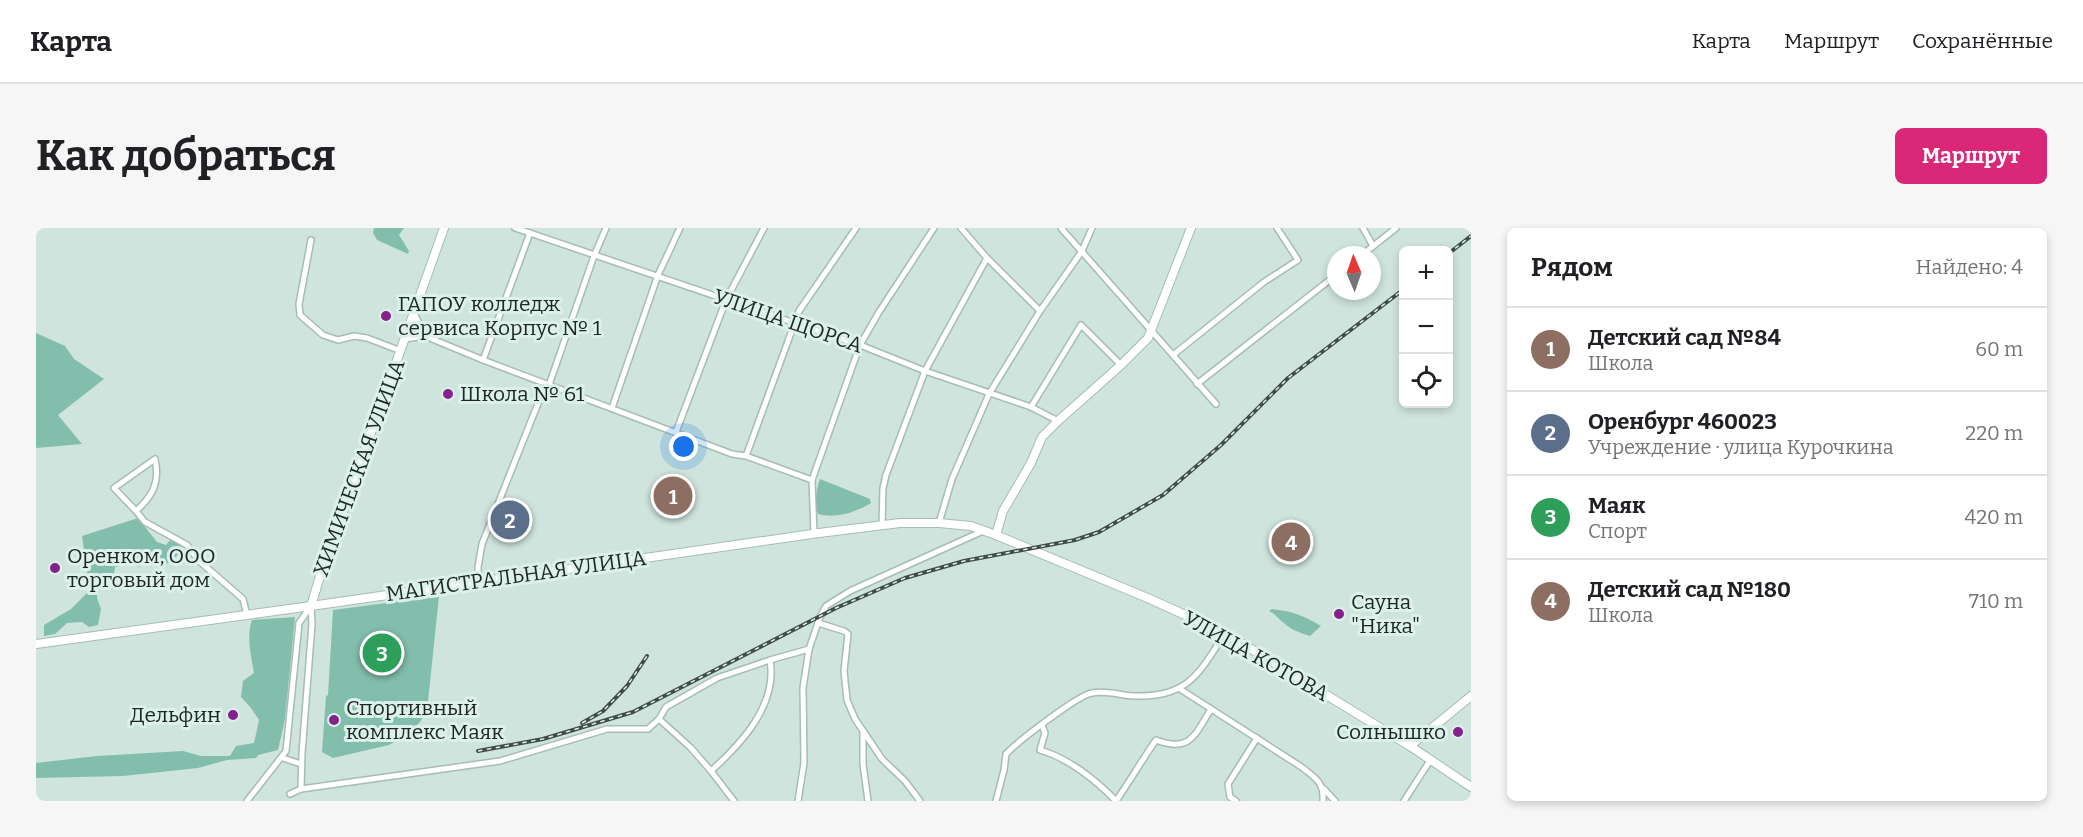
<!DOCTYPE html>
<html lang="ru">
<head>
<meta charset="utf-8">
<style>
	:root { --surface:#fff; --page:#f6f6f6; --text:#202124; --muted:#757577; --line:#e0e0e0; --accent:#db2777 }
	body { margin:0; font-family:Bitter,serif; background:var(--page); color:var(--text) }
	.controls { position:absolute; right:18px; top:18px; display:grid; overflow:hidden; border-radius:9px; box-shadow:0 3px 9px #0003 }
	.controls button { width:54px; height:54px; display:grid; place-items:center; padding:0; border:0; border-bottom:2px solid var(--line); background:var(--surface); color:var(--text); font:30px sans-serif }
	.compass { position:absolute; left:1291px; top:18px; width:54px; height:54px; border-radius:50%; background:var(--surface); box-shadow:0 3px 9px #0003; rotate:358deg }
	.you { position:absolute; left:648px; top:219px; width:21px; height:21px; margin:-15px; border:4px solid #fff; border-radius:50%; background:#1a73e8; box-shadow:0 0 0 9px #1a73e833 }
	.badge { display:grid; place-items:center; width:39px; height:39px; border-radius:50%; background:var(--accent); color:#fff; font-size:20px; font-weight:700 }
	.pin { position:absolute; translate:-50% -50%; border:3px solid #fff; box-shadow:0 2px 6px #0006 }
	.list { margin:0; padding:0; list-style:none }
	h2 { display:flex; justify-content:space-between; align-items:center; height:78px; margin:0; padding:0 24px; font-size:26px }
	h2 small { font-size:20px; font-weight:400; color:var(--muted) }
	.list li { display:grid; grid-template-columns:39px 1fr auto; gap:18px; align-items:center; box-sizing:border-box; height:84px; padding:0 24px; border-top:2px solid var(--line) }
	.list b { display:block; font-size:22px; white-space:nowrap }
	.list p { margin:0; font-size:20px; white-space:nowrap; color:var(--muted) }
	.list em { font-size:20px; font-style:normal; color:var(--muted) }
	.icon { flex:none; width:33px; height:33px; fill:none; stroke:currentColor; stroke-width:2; stroke-linecap:round; stroke-linejoin:round }
	.map { position:relative; flex:none; width:1435px; height:573px; overflow:hidden; border-radius:9px }
	header { display:flex; align-items:center; gap:36px; box-sizing:border-box; height:84px; padding:0 30px; background:var(--surface); border-bottom:2px solid var(--line) }
	header strong { font-size:28px }
	nav { display:flex; gap:33px; margin-inline-start:auto; font-size:21px }
	.intro { display:flex; align-items:center; justify-content:space-between; box-sizing:border-box; height:144px; padding:0 36px }
	h1 { margin:0; font-size:42px }
	.button { padding:15px 27px; border-radius:9px; background:var(--accent); color:#fff; font-size:21px; font-weight:700 }
	main { display:flex; gap:36px; padding:0 36px }
	aside { flex:1; background:var(--surface); border-radius:9px; box-shadow:0 3px 9px #0003 }
	.map>svg:first-child { display:block }
	.green { fill:#83bead }
	.lines { fill:none; stroke-linecap:round; stroke-linejoin:round }
	.street-casing { stroke:#a7bcb5; stroke-width:8 }
	.secondary-casing { stroke:#a7bcb5; stroke-width:10 }
	.street { stroke:#fff; stroke-width:5 }
	.secondary { stroke:#fff; stroke-width:8 }
	.rail-casing { stroke:#414b48; stroke-width:4 }
	.rail { stroke:#dcf1eb; stroke-width:1.5; stroke-dasharray:4.5; stroke-linecap:butt }
	.poi-dot { fill:#84218b; stroke:#dcf1eb; stroke-width:2 }
	.labels { text-anchor:middle; stroke-width:6; stroke-linejoin:round; paint-order:stroke }
	.poi-label { font-size:21px; fill:#1f2624; stroke:#dcf1eb; text-anchor:start }
	.street-label { font-size:21px; fill:#1f2624; stroke:#dcf1eb }
</style>
</head>
<body>
<header>
<strong>Карта</strong>
<nav><a>Карта</a><a>Маршрут</a><a>Сохранённые</a></nav>
</header>
<div class="intro"><h1>Как добраться</h1><a class="button">Маршрут</a></div>
<main>
<div class="map">
<svg width="1435" height="573" viewBox="0 0 1435 573">
	<rect width="100%" height="100%" fill="#cfe4dd"/>
	<g class="green">
		<polygon points="338,0 368,0 363,7 373,23 372,26 341,12 337,5"/>
		<polygon points="0,105 29,118 38,131 68,151 22,187 46,216 0,220"/>
		<path d="M 784,251 L 834,271 L 835,275 C 820,284 800,291 782,286 C 778,275 780,262 784,251 Z"/>
		<polygon points="102,290 121,314 130,317 135,311 147,320 137,332 126,338 119,334 108,333 103,339 96,335 79,339 78,346 61,354 61,370 65,381 62,397 53,399 46,394 31,395 19,406 8,408 8,397 35,381 54,362 46,308"/>
		<polygon points="403,368 391,483 384,494 373,506 353,517 297,530 286,524 290,468 292,467 297,382"/>
		<path d="M 1236,381 C 1255,383 1269,388 1285,398 L 1274,408 C 1265,405 1255,402 1248,395 C 1242,391 1240,386 1233,383 Z"/>
		<path d="M 259,389 L 249,491 L 242,522 L 222,527 L 220,530 L 191,532 L 162,540 L 87,548 L 0,550 L 0,535 L 61,528 L 147,523 L 165,528 L 194,528 L 200,518 L 218,515 L 223,492 L 215,480 L 205,469 L 207,453 L 218,445 C 215,427 210,409 216,392 Z"/>
	</g>
	<g class="lines">
		<g class="street-casing">
			<g id="street">
				<polyline points="479,0 824,117 889,143 995,179 1022,193"/>
				<polyline points="925,0 951,30 1004,83"/>
				<polyline points="1025,0 1180,176"/>
				<polyline points="1327,0 1337,18"/>
				<polyline points="275,12 263,76 264,87 287,107 302,112 318,108 331,110 365,123"/>
				<polyline points="1326,27 1360,0"/>
				<polyline points="389,108 447,132 696,226 710,228 776,252"/>
				<polyline points="369,111 389,108 378,85"/>
				<polyline points="1137,127 1228,54 1262,32 1241,0"/>
				<polyline points="447,132 494,5"/>
				<polyline points="1161,156 1300,47"/>
				<polyline points="995,179 1045,97 1085,137"/>
				<polyline points="576,180 622,47 644,0"/>
				<polyline points="640,204 690,72 728,0"/>
				<polyline points="710,228 763,83 820,0"/>
				<path d="M 100,283 L 78,260 L 119,231 C 124,254 117,268 100,283 L 109,294 L 151,317 L 162,332 L 207,371 L 211,387"/>
				<polyline points="903,295 916,251 953,166 1004,83 1046,23 1056,0"/>
				<polyline points="846,297 847,260 850,247 889,143 951,30"/>
				<polyline points="778,306 776,252 824,117 843,84 898,0"/>
				<polyline points="442,354 442,339 446,316 507,163 513,157 558,28 570,0"/>
				<polyline points="782,395 808,403 812,406 808,443 811,472 819,491 846,531 869,553 884,573"/>
				<path d="M 1144,461 L 1267,540 C 1280,551 1288,554 1287,573"/>
				<path d="M 623,491 L 655,520 L 675,543 C 705,516 742,477 734,432"/>
				<path d="M 1006,497 L 1009,505 L 1004,522 C 1032,530 1060,552 1080,573"/>
				<polyline points="827,503 827,536 832,573"/>
				<polyline points="247,530 265,536"/>
				<polyline points="675,543 698,573"/>
				<polyline points="265,561 266,525 276,396 275,378"/>
				<polyline points="1288,561 1299,573"/>
				<polyline points="254,566 265,561 464,533 571,501 612,501 623,491 630,479 681,450 734,432 773,421"/>
				<polyline points="211,573 250,523 263,395 275,378"/>
				<polyline points="762,573 768,535 767,460 773,421 784,389 790,378 814,363 947,303"/>
				<path d="M 960,573 L 968,542 L 970,526 C 981,514 1042,467 1056,465 C 1069,462 1084,467 1097,468 C 1152,470 1163,446 1189,405"/>
				<path d="M 1080,573 C 1094,553 1106,532 1120,512 C 1154,525 1159,507 1175,481"/>
				<polyline points="1200,573 1194,569 1192,556 1221,510"/>
				<polyline points="1368,573 1395,531"/>
			</g>
		</g>
		<g class="secondary-casing">
			<g id="secondary">
				<polyline points="960,307 967,283 995,235 1006,209 1022,193 1085,137 1112,110 1155,0"/>
				<polyline points="275,378 284,348 408,0"/>
				<polyline points="0,416 275,378 783,305 864,295 903,295 935,298 960,307 1114,371 1189,405 1374,518 1435,559"/>
				<polyline points="1374,518 1435,468"/>
			</g>
		</g>
		<use href="#street" class="street"/>
		<use href="#secondary" class="secondary"/>
		<g class="rail-casing">
			<g id="rail">
				<polyline points="1412,26 1435,8"/>
				<polyline points="546,495 567,483 591,458 611,428"/>
				<polyline points="442,523 507,511 597,484 800,380 869,350 928,333 1039,312 1063,304 1127,267 1185,217 1252,150 1368,61"/>
			</g>
		</g>
		<use href="#rail" class="rail"/>
	</g>
	<g class="poi-dot">
		<circle cx="350" cy="88" r="6"/>
		<circle cx="412" cy="166" r="6"/>
		<circle cx="19" cy="340" r="6"/>
		<circle cx="1303" cy="386" r="6"/>
		<circle cx="197" cy="487" r="6"/>
		<circle cx="298" cy="492" r="6"/>
		<circle cx="1422" cy="504" r="6"/>
	</g>
	<g class="labels">
		<g class="poi-label">
			<text x="362" y="83">ГАПОУ колледж<tspan x="362" dy="24">сервиса Корпус № 1</tspan></text>
			<text x="424" y="173">Школа № 61</text>
			<text x="31" y="335">Оренком, ООО<tspan x="31" dy="24">торговый дом</tspan></text>
			<text x="1315" y="381">Сауна<tspan x="1315" dy="24">"Ника"</tspan></text>
			<text x="310" y="487">Спортивный<tspan x="310" dy="24">комплекс Маяк</tspan></text>
			<text x="185" y="494" text-anchor="end">Дельфин</text>
			<text x="1410" y="511" text-anchor="end">Солнышко</text>
		</g>
		<g class="street-label">
			<text transform="translate(752 93) rotate(19)" y="7">УЛИЦА ЩОРСА</text>
			<text transform="translate(323 240) rotate(-70)" y="7">ХИМИЧЕСКАЯ УЛИЦА</text>
			<text transform="translate(480 348) rotate(-8)" y="7">МАГИСТРАЛЬНАЯ УЛИЦА</text>
			<text transform="translate(1220 428) rotate(29)" y="7">УЛИЦА КОТОВА</text>
		</g>
	</g>
</svg>
<div class="controls">
<button>+</button>
<button>−</button>
<button><svg class="icon" aria-label="locate" viewBox="0 0 24 24"><circle cx="12" cy="12" r="6"/><path d="M12 2v4M12 18v4M2 12h4M18 12h4"/></svg></button>
</div>
<svg class="compass" viewBox="-18 -18 36 36"><path d="M0-13l5 13h-10z" fill="#e53935"/><path d="M0 13l5-13h-10z" fill="#757577"/></svg>
<div class="you"></div>
<div class="pin badge" style="left:637px;top:268px;background:#8d6e63">1</div>
<div class="pin badge" style="left:474px;top:292px;background:#5c6f8a">2</div>
<div class="pin badge" style="left:346px;top:425px;background:#2e9e5b">3</div>
<div class="pin badge" style="left:1255px;top:314px;background:#8d6e63">4</div>
</div>
<aside>
<h2>Рядом<small>Найдено: 4</small></h2>
<ul class="list">
<li><span class="badge" style="background:#8d6e63">1</span><div><b>Детский сад №84</b><p>Школа</p></div><em>60 m</em></li>
<li><span class="badge" style="background:#5c6f8a">2</span><div><b>Оренбург 460023</b><p>Учреждение · улица Курочкина</p></div><em>220 m</em></li>
<li><span class="badge" style="background:#2e9e5b">3</span><div><b>Маяк</b><p>Спорт</p></div><em>420 m</em></li>
<li><span class="badge" style="background:#8d6e63">4</span><div><b>Детский сад №180</b><p>Школа</p></div><em>710 m</em></li>
</ul>
</aside>
</main>
</body>
</html>
